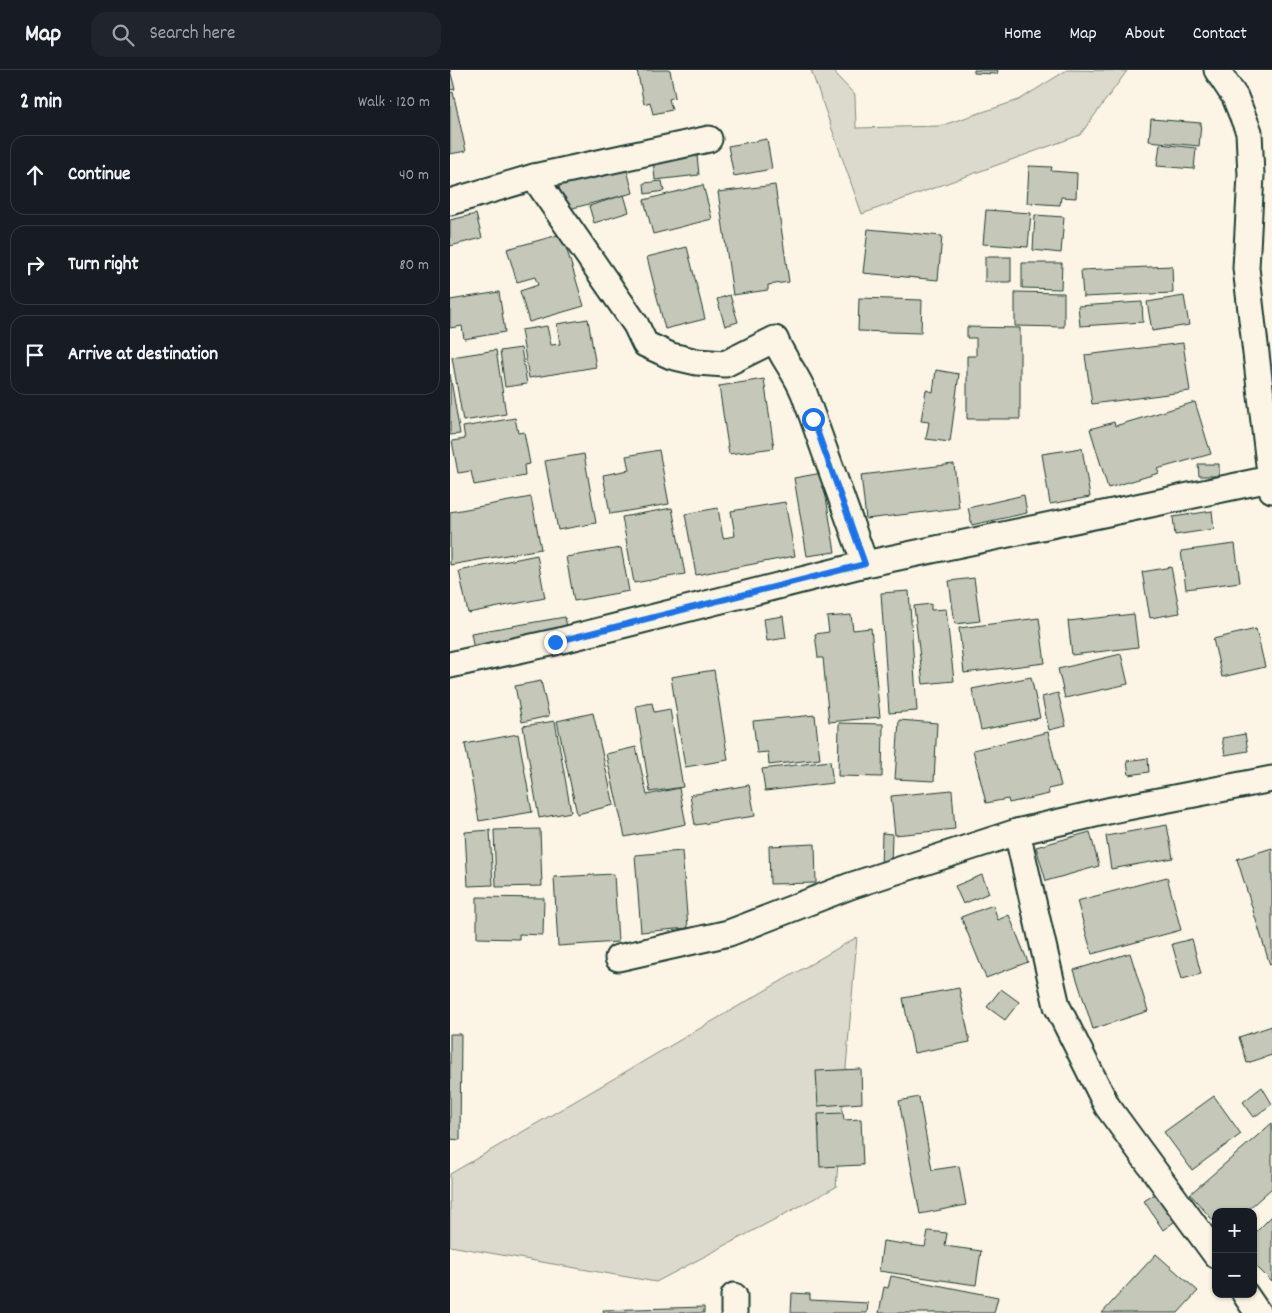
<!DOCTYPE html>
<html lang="en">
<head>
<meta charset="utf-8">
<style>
	:root { --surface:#171b24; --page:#20242c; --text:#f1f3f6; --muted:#9ea1a6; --line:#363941 }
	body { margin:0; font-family:Dekko,sans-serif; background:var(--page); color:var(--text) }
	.controls { position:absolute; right:15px; bottom:15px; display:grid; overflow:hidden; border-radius:10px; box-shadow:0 1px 4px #0004 }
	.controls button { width:45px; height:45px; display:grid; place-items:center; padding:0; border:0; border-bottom:1px solid var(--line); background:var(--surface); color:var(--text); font:25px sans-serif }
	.stop { position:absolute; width:15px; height:15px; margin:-11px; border:4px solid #1a73e8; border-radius:50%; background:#fff }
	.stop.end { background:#1a73e8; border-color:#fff; box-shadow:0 1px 5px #0008 }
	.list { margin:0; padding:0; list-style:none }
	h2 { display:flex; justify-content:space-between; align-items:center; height:65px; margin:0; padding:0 20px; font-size:21px }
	h2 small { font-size:16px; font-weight:400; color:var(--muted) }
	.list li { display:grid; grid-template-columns:32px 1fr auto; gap:15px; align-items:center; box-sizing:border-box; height:80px; margin:0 10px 10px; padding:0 10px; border:1px solid var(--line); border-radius:15px }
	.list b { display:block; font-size:19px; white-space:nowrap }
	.list em { font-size:16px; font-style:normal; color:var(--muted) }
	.icon { flex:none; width:28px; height:28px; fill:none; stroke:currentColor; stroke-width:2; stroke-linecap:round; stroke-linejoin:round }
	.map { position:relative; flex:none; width:822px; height:1243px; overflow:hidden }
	header { display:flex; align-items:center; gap:30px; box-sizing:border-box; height:70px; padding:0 25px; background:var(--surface); border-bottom:1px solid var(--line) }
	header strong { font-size:24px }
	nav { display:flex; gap:28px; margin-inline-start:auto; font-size:18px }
	.search { width:350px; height:45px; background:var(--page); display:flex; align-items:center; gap:12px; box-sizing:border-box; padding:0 18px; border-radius:15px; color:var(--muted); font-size:19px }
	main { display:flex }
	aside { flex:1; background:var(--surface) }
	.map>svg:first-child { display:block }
	.green { fill:#dcdacc; stroke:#7e8c80 }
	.building { fill:#c5c7b9; stroke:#1f3d34 }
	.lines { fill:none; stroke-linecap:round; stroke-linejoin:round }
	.street-casing { stroke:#1f3d34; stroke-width:29 }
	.street { stroke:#fcf5e5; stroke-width:25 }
	.route { stroke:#1a73e8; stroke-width:6 }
</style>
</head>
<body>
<header>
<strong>Map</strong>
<div class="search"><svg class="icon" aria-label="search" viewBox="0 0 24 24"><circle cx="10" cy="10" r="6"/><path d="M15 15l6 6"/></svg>Search here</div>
<nav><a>Home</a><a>Map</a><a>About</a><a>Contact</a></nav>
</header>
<main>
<aside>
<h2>2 min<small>Walk · 120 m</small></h2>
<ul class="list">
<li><svg class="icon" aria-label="ahead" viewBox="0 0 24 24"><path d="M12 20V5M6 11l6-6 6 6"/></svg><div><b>Continue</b></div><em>40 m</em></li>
<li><svg class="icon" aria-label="right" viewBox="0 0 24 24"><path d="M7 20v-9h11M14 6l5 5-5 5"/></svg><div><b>Turn right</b></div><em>80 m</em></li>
<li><svg class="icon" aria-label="arrive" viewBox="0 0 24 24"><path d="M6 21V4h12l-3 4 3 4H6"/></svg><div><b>Arrive at destination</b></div></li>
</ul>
</aside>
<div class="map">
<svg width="822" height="1243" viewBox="0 0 822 1243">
	<rect width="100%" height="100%" fill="#fcf5e5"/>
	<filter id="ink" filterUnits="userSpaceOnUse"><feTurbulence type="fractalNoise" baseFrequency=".02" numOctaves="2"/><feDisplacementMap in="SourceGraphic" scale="10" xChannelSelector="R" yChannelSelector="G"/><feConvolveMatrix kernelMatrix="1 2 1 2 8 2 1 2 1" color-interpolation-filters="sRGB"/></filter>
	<g filter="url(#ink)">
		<g class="green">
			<polygon points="361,0 385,0 387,6 405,25 406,58 490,56 569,30 617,0 677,1 630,65 412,144"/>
			<polygon points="407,867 386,1117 206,1212 0,1176 0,1104"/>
		</g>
		<g class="building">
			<polygon points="0,0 5,19 0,20"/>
			<polygon points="187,0 220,0 225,27 219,29 222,40 203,44 200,32 194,34"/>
			<polygon points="524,0 548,0 547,4 524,3"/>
			<polygon points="3,22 16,81 0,84 0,23"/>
			<polygon points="701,49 751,53 749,76 699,71"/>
			<polygon points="317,69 322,99 284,106 278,76"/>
			<polygon points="710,74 746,78 744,99 707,96"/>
			<polygon points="247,85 249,105 205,110 203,89"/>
			<polygon points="176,96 183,123 115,140 108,113"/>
			<polygon points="579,96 602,97 601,101 627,103 626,128 611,127 610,135 577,133"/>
			<polygon points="212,111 214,121 195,124 194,113"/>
			<polygon points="253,115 262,149 203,164 194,130"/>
			<polygon points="325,115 339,212 318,215 318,220 283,225 268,122"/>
			<polygon points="174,125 179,142 144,153 139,136"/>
			<polygon points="536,140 581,143 578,177 533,174"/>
			<polygon points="26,144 32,168 0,176 0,150"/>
			<polygon points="585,145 614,147 611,183 583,180"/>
			<polygon points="418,159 492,166 488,210 413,203"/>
			<polygon points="112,164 134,236 79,252 70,221 88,215 85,207 67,212 57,179"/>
			<polygon points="237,177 255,249 215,259 197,187"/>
			<rect x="535" y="187" width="26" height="25"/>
			<polygon points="572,193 612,193 611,219 572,218"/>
			<polygon points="722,196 723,223 633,227 631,200"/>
			<polygon points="49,222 55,262 14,269 12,256 0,258 0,230"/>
			<polygon points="565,222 614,223 614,257 565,256"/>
			<polygon points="280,225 288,252 275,256 267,229"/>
			<polygon points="734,226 739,255 702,261 697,232"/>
			<polygon points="409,228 472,230 471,263 408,261"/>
			<polygon points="692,232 693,252 630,256 628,236"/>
			<polygon points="138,249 146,297 79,308 71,260 97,256 101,275 110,274 107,254"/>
			<polygon points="517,257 570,258 570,349 517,349 517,286 526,286 526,268 517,268"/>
			<polygon points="733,273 740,321 642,334 635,285"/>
			<polygon points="71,278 77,314 55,317 50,281"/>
			<polygon points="46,280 56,344 13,351 2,287"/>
			<polygon points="486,300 509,304 500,372 476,369 479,352 471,351 476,320 483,322"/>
			<polygon points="0,304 10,364 0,365"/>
			<polygon points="314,309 324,378 279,384 269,316"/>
			<polygon points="745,332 761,384 707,399 709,403 658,418 640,359 664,352 665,356"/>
			<polygon points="65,348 68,363 74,362 80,394 74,395 75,406 24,415 21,401 8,403 2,371 15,369 13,357"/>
			<polygon points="632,378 640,427 600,434 592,384"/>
			<polygon points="209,380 219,434 160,444 153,405 179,400 176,386"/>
			<polygon points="134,384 146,453 108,460 95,391"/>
			<polygon points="504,394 509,438 416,449 411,405"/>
			<polygon points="748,394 769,394 769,406 749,406"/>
			<polygon points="372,403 385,482 357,486 344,408"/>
			<polygon points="574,425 577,443 522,455 518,438"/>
			<polygon points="81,427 91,479 0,495 0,442"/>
			<polygon points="335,432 345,486 246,505 235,444 268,438 273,468 285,466 281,441"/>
			<polygon points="222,438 235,504 184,513 172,447"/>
			<polygon points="762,441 764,459 725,465 723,447"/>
			<polygon points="785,474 790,512 736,519 731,481"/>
			<polygon points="171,478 179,521 124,531 116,487"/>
			<polygon points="87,485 95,528 18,543 9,501"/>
			<polygon points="721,497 730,543 700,548 692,502"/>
			<polygon points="524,508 530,551 505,554 499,511"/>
			<polygon points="459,521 467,641 439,643 431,523"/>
			<polygon points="481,534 481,540 496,539 504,611 473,614 464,536"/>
			<polygon points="684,544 688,577 622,585 618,551"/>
			<polygon points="401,545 403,560 421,558 430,647 379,652 373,588 368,588 365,564 379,562 377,547"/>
			<polygon points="333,546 336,568 317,571 314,549"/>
			<polygon points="115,547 118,563 24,580 21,563"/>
			<polygon points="589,548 595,593 514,603 509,558"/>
			<polygon points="806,559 815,597 772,607 763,569"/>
			<polygon points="671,584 678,614 615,628 608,599"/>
			<polygon points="264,600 278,690 235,697 221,607"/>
			<polygon points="581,607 590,648 531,660 522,619"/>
			<polygon points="91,611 99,646 72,652 65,616"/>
			<polygon points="608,623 616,656 599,660 592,627"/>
			<polygon points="202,633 204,642 220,639 233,717 200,722 186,636"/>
			<polygon points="143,643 164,735 127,744 107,651"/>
			<polygon points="365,645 370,689 319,695 318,682 307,683 303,651"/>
			<polygon points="449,650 487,653 484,711 445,709"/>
			<polygon points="105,651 121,742 89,748 73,656"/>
			<polygon points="389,653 433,654 432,707 388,706"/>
			<polygon points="598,662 611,716 598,719 599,724 559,733 558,729 536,733 523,680"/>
			<polygon points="68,664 82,742 29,751 15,674"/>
			<polygon points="795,664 798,681 775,685 772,668"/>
			<polygon points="186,677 197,725 229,718 236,754 175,767 156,684"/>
			<polygon points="698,688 699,702 679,705 677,691"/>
			<polygon points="380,691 383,713 315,721 312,699"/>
			<polygon points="299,715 305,746 245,755 240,725"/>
			<polygon points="502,720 505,759 445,765 441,726"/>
			<polygon points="717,755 723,788 661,799 656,766"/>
			<polygon points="90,759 92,816 46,817 44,760"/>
			<polygon points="40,760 43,815 18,816 15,762"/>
			<polygon points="640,762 649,796 596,811 586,777"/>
			<polygon points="432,763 442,764 441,797 431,797"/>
			<polygon points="365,774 366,813 320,814 319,776"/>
			<polygon points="822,778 822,894 820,895 787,789"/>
			<polygon points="232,781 238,858 191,862 185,785"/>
			<polygon points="164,804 168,872 108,876 104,807"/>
			<polygon points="532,805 539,823 513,834 505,816"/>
			<polygon points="717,807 731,860 642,884 627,831"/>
			<polygon points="27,827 94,828 93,865 69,864 69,869 27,868"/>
			<polygon points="543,835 548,850 559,845 578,892 536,908 511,847"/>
			<polygon points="742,869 751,904 732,909 722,874"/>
			<polygon points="680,883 698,941 643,959 624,900"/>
			<polygon points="509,918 520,972 464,983 453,928"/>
			<polygon points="551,919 569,932 555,950 537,937"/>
			<polygon points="822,956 822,985 797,993 789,967"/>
			<polygon points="0,964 11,964 10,1070 0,1069"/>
			<polygon points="411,999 412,1033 368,1036 366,1001"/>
			<polygon points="812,1017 822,1034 804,1047 793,1032"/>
			<polygon points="764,1026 791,1064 742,1100 714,1062"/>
			<polygon points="469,1027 482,1100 509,1096 516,1135 470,1144 449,1031"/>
			<polygon points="393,1043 394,1050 411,1049 413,1095 370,1097 368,1044"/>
			<polygon points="822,1053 822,1118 795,1142 766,1142 766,1154 740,1124"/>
			<polygon points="710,1121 728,1149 713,1160 694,1131"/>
			<polygon points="822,1146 822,1212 803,1193 803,1165"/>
			<polygon points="478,1161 497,1163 495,1176 531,1181 526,1215 429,1201 433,1171 475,1177"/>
			<polygon points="706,1184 748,1221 728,1243 652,1243"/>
			<polygon points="441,1206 548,1227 544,1243 429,1243 434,1217 438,1218"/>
			<polygon points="342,1223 360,1224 360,1230 418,1233 417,1243 341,1243"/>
			<polygon points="254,1237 254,1243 154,1243 153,1240"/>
		</g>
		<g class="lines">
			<g class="street-casing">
				<g id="street">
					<polyline points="767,0 785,27 799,62 801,105 796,198 822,420"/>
					<path d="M 84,107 L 186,255 L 195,274 L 221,286 L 247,292 L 275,294 L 325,269 C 333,289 346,303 354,323 L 415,494"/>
					<polyline points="0,132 84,107 259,69"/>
					<polyline points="0,595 105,572 415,494 820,409"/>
					<polyline points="567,762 607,936 657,1036 766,1185"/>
					<polyline points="168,888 279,863 400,816 567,762 662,740 822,709"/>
					<polyline points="795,1224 808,1243"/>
					<polyline points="284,1226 284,1243"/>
				</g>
			</g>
			<use href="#street" class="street"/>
		</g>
	</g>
	<g class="lines" filter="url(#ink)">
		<polyline class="route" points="105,572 415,494 363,349"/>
	</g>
</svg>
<div class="controls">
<button>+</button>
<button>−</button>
</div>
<div class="stop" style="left:363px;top:349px"></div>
<div class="stop end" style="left:105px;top:572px"></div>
</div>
</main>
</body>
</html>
